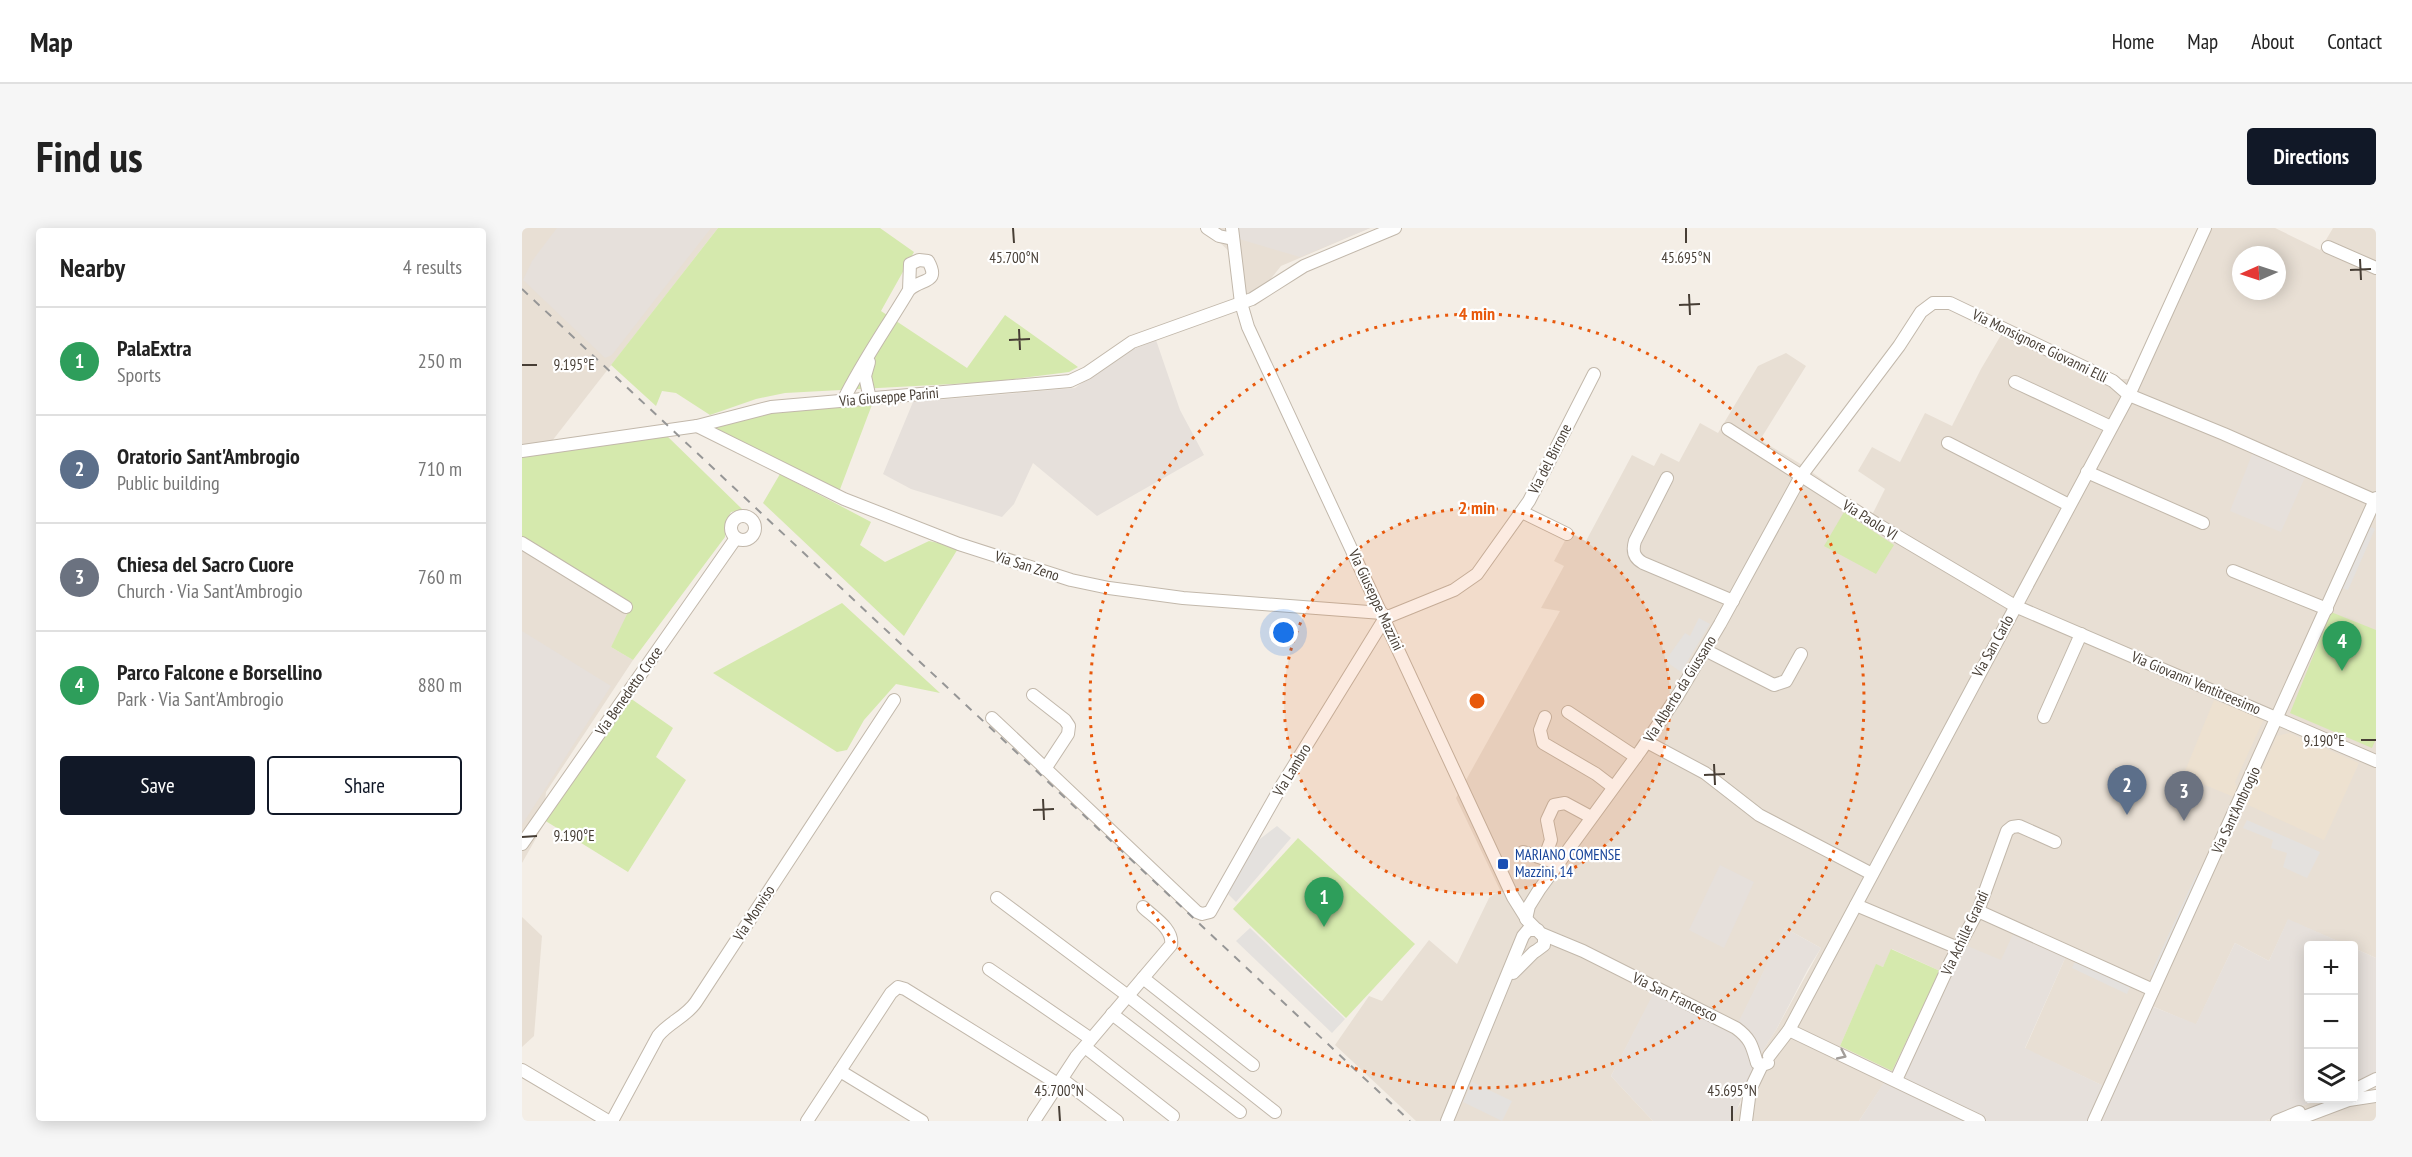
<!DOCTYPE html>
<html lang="en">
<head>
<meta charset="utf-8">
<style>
	:root { --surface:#fff; --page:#f6f6f6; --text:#222; --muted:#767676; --line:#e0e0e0; --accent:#111827 }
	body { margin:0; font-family:"PT Sans Narrow",sans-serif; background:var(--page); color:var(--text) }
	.controls { position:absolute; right:18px; bottom:18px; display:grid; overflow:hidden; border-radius:6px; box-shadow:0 3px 15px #0003 }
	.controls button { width:54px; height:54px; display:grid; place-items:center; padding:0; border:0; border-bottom:2px solid var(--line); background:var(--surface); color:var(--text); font:30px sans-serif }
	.compass { position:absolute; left:1710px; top:18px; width:54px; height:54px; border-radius:50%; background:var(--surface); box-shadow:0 3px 15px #0003; rotate:267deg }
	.you { position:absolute; left:762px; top:405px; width:21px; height:21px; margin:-15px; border:4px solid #fff; border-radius:50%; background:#1a73e8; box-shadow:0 0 0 9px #1a73e833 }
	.badge { display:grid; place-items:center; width:39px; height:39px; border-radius:50%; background:var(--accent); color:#fff; font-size:20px; font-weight:700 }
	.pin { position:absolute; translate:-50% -50px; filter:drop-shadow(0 2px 3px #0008) }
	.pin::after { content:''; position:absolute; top:32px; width:21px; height:18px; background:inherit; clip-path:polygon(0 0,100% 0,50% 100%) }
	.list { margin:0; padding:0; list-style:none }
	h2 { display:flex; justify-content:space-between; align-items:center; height:78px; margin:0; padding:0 24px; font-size:26px }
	h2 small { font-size:20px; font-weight:400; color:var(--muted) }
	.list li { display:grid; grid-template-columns:39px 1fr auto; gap:18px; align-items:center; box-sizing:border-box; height:108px; padding:0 24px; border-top:2px solid var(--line) }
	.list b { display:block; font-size:22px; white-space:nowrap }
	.list p { margin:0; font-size:20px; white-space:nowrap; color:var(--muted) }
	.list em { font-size:20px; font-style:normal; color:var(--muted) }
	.actions { display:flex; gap:12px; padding:18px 24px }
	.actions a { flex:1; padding:14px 0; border:2px solid var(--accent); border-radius:6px; text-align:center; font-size:21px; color:var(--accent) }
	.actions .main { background:var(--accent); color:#fff }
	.icon { flex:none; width:33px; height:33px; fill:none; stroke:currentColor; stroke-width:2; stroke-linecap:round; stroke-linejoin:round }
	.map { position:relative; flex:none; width:1854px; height:893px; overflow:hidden; border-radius:6px }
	header { display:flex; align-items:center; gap:36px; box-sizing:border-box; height:84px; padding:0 30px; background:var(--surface); border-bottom:2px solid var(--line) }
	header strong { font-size:28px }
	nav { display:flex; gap:33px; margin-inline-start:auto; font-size:21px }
	.intro { display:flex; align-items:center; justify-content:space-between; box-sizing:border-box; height:144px; padding:0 36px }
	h1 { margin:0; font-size:42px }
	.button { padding:15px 27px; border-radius:6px; background:var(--accent); color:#fff; font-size:21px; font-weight:700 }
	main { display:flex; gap:36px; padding:0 36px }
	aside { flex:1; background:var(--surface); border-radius:6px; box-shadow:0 3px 15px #0003 }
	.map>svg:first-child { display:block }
	.residential { fill:#e8dfd4; fill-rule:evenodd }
	.industrial { fill:#e6e0db }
	.education { fill:#ede1d0 }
	.green { fill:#d5e9ad }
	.parking { fill:#e4e1de }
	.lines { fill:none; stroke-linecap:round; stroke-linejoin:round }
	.minor-casing { stroke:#c2b8ab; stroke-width:14 }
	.minor { stroke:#fff; stroke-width:12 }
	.rail { stroke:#969696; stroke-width:2; stroke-dasharray:8 8; stroke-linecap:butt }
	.oneway { stroke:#a39e9a }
	.ticks { fill:none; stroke:#473e35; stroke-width:2 }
	.ring { fill:none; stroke:#e8590c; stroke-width:3; stroke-dasharray:3 6 }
	.transit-dot { fill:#1a4fb4; stroke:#fff; stroke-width:2 }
	.labels { text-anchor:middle; stroke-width:4.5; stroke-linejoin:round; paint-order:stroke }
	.street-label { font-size:15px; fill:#473e35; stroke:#fff }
	.transit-label { font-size:15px; fill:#164399; stroke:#fff; text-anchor:start }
	.ticks-label { font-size:15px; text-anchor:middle; fill:#473e35; stroke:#fff; stroke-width:4.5; stroke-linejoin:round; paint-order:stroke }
	.centre { fill:#e8590c; stroke:#fff; stroke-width:3 }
	.ring-label { font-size:18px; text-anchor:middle; font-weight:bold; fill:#e8590c; stroke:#fff; stroke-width:4.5; stroke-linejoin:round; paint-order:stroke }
</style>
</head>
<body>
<header>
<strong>Map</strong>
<nav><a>Home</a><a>Map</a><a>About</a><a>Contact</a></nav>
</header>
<div class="intro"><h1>Find us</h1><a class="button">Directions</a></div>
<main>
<aside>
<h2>Nearby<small>4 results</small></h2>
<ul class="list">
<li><span class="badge" style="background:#2e9e5b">1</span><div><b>PalaExtra</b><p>Sports</p></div><em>250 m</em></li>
<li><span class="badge" style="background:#5c6f8a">2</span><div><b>Oratorio Sant'Ambrogio</b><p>Public building</p></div><em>710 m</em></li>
<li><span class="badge" style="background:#6b7280">3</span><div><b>Chiesa del Sacro Cuore</b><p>Church · Via Sant'Ambrogio</p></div><em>760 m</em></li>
<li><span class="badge" style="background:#2e9e5b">4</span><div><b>Parco Falcone e Borsellino</b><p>Park · Via Sant'Ambrogio</p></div><em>880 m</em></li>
</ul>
<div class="actions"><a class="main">Save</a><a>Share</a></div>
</aside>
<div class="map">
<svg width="1854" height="893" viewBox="0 0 1854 893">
	<rect width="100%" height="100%" fill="#f4eee6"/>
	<g class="residential">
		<polygon points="0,0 196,0 23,222 0,226"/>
		<polygon points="682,0 848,0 759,38 743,58 718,69 709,25"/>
		<path d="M 1676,0 L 1753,0 L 1798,22 L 1811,0 L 1854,0 L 1854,730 L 1832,720 L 1832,718 L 1825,717 L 1766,692 L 1747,733 L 1713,715 L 1674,797 L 1630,778 L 1590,862 L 1503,821 L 1544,728 L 1479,733 L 1429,748 L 1370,721 L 1361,739 L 1354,737 L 1318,818 L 1370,843 L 1337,893 L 1207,893 L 1219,875 L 1223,859 L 1236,830 L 1254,802 L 1299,720 L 1263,700 L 1212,805 L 1132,766 L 1089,848 L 1131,893 L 894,893 L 813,817 L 847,768 L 860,773 L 907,712 L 935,736 L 967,670 L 978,662 L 934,570 L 1038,383 L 1019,380 L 1042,338 L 1032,333 L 1047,305 L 1064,313 L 1110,227 L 1132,238 L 1139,225 L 1157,234 L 1178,195 L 1196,205 L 1236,138 L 1264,125 L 1284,138 L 1238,212 L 1277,235 L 1350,287 L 1363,261 L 1336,243 L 1350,219 L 1378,234 L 1403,185 L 1430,198 L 1459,141 L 1485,97 L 1595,151 L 1606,151 L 1624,117 ZM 1719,27 L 1755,27 L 1755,63 L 1719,63 Z"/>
		<polygon points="0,309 111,376 89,419 111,432 24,564 21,598 0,635"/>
		<polygon points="0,689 20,708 12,808 0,819"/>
		<polygon points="1854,842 1854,893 1743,893 1798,871 1832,870"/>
	</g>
	<g class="industrial">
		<polygon points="35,0 189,0 90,127 83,130 1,52 10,33"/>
		<polygon points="716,0 848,0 778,29 717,11"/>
		<polygon points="634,112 658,182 682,227 575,288 511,235 492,276 480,289 389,261 361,246 391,174 553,160 602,125"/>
		<polygon points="1731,224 1784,247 1759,304 1708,283"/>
		<polygon points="0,403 89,458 0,597"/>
		<polygon points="1198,637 1232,654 1202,720 1167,702"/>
		<polygon points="1766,691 1825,717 1786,718 1786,870 1798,871 1743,893 1337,893 1370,842 1418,743 1429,748 1443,717 1479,732 1492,704 1544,728 1503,820 1590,862 1629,778 1674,796 1713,715 1747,733"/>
		<polygon points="1263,700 1299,720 1286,741 1254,802 1236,830 1214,884 1207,893 1131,893 1089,848 1131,766 1211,805"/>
		<polygon points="1832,720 1854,730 1854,842 1851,849 1832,857"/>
	</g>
	<g class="education">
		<polygon points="1692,472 1742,491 1713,554 1716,561 1712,569 1661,548"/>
		<polygon points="1767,505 1837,535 1802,612 1724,576 1755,508"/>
	</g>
	<g class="green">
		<polygon points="196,0 358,0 392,24 359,83 445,140 483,87 556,139 547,144 468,154 263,165 234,171 188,187 154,165 140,163 134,178 89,137"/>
		<polygon points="351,174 317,264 186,199 245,183"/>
		<polygon points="145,208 221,282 209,284 203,295 203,309 111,432 89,419 110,376 0,309 0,226"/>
		<polygon points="258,246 349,294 338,317 363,334 407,313 437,319 382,408 241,275"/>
		<polygon points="1322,284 1372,317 1354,346 1302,318"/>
		<polygon points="320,375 418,465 374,456 342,492 325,522 315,524 191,445"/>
		<polygon points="1809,384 1854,402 1854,511 1850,520 1768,485"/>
		<polygon points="108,470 151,500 134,529 164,552 106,644 22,592"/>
		<polygon points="776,610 893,716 824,790 711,681"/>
		<polygon points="1369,721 1418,743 1370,843 1318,818 1354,736 1361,739"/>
	</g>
	<g class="parking">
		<polygon points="1847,298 1853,301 1826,362 1820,360"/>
		<polygon points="1177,390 1188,396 1159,444 1143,433 1163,405 1168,408"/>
		<polygon points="1725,592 1798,624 1785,650 1761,639 1765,625 1749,620 1751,612 1721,600"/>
		<polygon points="755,598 769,610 714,674 706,666 734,614"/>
		<polygon points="1674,647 1678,649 1633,749 1628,747"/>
		<polygon points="728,700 823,791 810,805 714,713"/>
		<polygon points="1553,733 1608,759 1605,766 1550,740"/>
		<polygon points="950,854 990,873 980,893 941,874"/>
	</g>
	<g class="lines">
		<g class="minor-casing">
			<g id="minor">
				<polyline points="685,0 697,8 711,11"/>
				<polyline points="710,0 719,75 726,99 991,669 1006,693 1022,709 1022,717 1014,723"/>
				<polyline points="1806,19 1854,40"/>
				<polyline points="347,134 343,148 348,171"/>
				<polyline points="1493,154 1589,199"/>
				<path d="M 321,173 C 340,134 365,99 387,62 C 399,50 419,56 406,33 L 397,32 L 388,36 L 387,62"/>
				<polyline points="175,198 322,271 437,316 549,352 587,360 661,370 860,385"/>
				<polyline points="1206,201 1353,295 1493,378 1854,533"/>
				<polyline points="1426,215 1547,277"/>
				<polyline points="0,223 175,198 249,179 548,153 565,145 610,114 730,71 782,38 873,0"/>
				<polyline points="1565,244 1681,295"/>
				<path d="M 1145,250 L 1113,313 C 1110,323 1112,330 1121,335 L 1211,373"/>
				<polyline points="1000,284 1045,306"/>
				<circle cx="221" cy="300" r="12"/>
				<polyline points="0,315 104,379"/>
				<polyline points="1711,343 1805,381"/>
				<polyline points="1183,422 1252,457 1264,453 1279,426"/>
				<polyline points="511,467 543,492 547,498 546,506 523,541"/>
				<polyline points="1046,484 1114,529"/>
				<polyline points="1023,489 1018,502 1021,515 1074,546 1091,559"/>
				<polyline points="1522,489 1559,406"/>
				<polyline points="470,490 675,684 680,686 688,684 760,557 863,390 932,362 955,346 1007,273 1072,146"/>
				<polyline points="1125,514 1183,545 1237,587 1350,646"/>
				<polyline points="0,616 214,310"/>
				<polyline points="1001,624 1029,633"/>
				<polyline points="1022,631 1029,612 1025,592 1032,577 1043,575 1069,589"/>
				<polyline points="475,670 606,768 753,884"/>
				<polyline points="1334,677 1436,720"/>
				<polyline points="1456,683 1631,762"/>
				<polyline points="1004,691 1007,678 1017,662 1119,522 1156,467 1198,396 1279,248 1377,118 1399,84 1411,75 1428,75 1591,153 1607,167 1702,206 1854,273"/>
				<path d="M 1020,706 L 1061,723 L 1214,800 C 1229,811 1230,818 1235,835 L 1240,837"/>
				<polyline points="467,741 569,811"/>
				<polyline points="991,745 1012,724"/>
				<polyline points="621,750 731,837"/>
				<polyline points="590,786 718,884"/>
				<polyline points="1267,802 1457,893"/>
				<polyline points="563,819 651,888"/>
				<polyline points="1247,828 1267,802 1607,167 1683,0"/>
				<polyline points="0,842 86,893"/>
				<polyline points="318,843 400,893"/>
				<polyline points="540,851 595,893"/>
				<polyline points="1374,852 1429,733 1456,683 1485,603 1490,599 1497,598 1533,614"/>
				<polyline points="1832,862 1854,851"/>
				<path d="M 90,893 L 136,808 C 147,794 164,789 174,774 L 372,472"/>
				<polyline points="285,893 369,765 376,759 383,761 536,856"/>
				<path d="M 512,893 L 554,829 L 649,717 C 652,701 631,689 621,679"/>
				<polyline points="925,893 1001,708 1006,702 1016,702"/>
				<polyline points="1224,893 1228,862 1240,837 1246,835"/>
				<polyline points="1572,893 1854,270"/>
				<polyline points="1755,893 1777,884"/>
				<polyline points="1771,893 1827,872 1854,868"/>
			</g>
		</g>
		<use href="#minor" class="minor"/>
		<polyline class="rail" points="0,61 888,893"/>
	</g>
	<defs><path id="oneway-chevron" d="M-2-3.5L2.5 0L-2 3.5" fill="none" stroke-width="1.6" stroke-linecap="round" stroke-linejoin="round" transform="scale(1.5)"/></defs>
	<use class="oneway" href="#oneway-chevron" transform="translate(1320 827) rotate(25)"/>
	<path class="ticks" d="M 491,0 L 492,15M 1164,0 L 1164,15M 1838,31 L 1839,52M 1828,42 L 1849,41M 1167,66 L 1168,87M 1157,77 L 1178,76M 497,101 L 498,122M 487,112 L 508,111M 0,137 L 15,137M 1839,512 L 1854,512M 1192,536 L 1193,557M 1182,547 L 1203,546M 521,571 L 522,592M 511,582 L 532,581M 0,609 L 15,608M 537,878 L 538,893M 1210,878 L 1210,893"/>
	<circle cx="955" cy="473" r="193" fill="#e8590c" fill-opacity=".12"/>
	<g class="ring">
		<circle cx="955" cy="473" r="193"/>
		<circle cx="955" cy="473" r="387"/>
	</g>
	<rect class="transit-dot" x="975" y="630" width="12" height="12" rx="3"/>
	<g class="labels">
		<g class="street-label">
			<text transform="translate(1518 118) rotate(26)" y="5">Via Monsignore Giovanni Elli</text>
			<text transform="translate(367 169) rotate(-5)" y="5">Via Giuseppe Parini</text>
			<text transform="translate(1028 231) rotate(-63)" y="5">Via del Birrone</text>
			<text transform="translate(1348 292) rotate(32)" y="5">Via Paolo VI</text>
			<text transform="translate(505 338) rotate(18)" y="5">Via San Zeno</text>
			<text transform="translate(854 372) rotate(65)" y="5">Via Giuseppe Mazzini</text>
			<text transform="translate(1471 418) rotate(-61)" y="5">Via San Carlo</text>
			<text transform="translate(1674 455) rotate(23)" y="5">Via Giovanni Ventitreesimo</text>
			<text transform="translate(1158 461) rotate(-58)" y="5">Via Alberto da Giussano</text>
			<text transform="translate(107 463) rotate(-55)" y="5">Via Benedetto Croce</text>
			<text transform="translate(770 542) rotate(-59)" y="5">Via Lambro</text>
			<text transform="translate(1714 582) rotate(-65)" y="5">Via Sant'Ambrogio</text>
			<text transform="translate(232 685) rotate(-57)" y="5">Via Monviso</text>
			<text transform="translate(1443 705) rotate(-65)" y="5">Via Achille Grandi</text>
			<text transform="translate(1153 769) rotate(26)" y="5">Via San Francesco</text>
		</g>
		<g class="transit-label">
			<text x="993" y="632">MARIANO COMENSE<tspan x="993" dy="17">Mazzini, 14</tspan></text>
		</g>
	</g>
	<g class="ticks-label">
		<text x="492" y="35">45.700°N</text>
		<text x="1164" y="35">45.695°N</text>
		<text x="52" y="142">9.195°E</text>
		<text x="1802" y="518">9.190°E</text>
		<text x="52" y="613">9.190°E</text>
		<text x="537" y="868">45.700°N</text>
		<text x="1210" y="868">45.695°N</text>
	</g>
	<circle cx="955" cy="473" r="9" class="centre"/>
	<g class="ring-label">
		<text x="955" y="92">4 min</text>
		<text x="955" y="286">2 min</text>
	</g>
</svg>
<div class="controls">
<button>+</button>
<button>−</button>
<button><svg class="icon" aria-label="layers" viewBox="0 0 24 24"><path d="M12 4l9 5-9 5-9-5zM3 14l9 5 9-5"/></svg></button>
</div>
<svg class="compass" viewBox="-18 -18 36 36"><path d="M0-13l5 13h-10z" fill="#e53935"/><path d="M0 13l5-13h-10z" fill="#767676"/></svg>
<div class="you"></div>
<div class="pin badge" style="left:802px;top:699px;background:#2e9e5b">1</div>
<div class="pin badge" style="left:1605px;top:587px;background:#5c6f8a">2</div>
<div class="pin badge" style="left:1662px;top:593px;background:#6b7280">3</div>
<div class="pin badge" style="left:1820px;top:443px;background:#2e9e5b">4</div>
</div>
</main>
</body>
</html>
